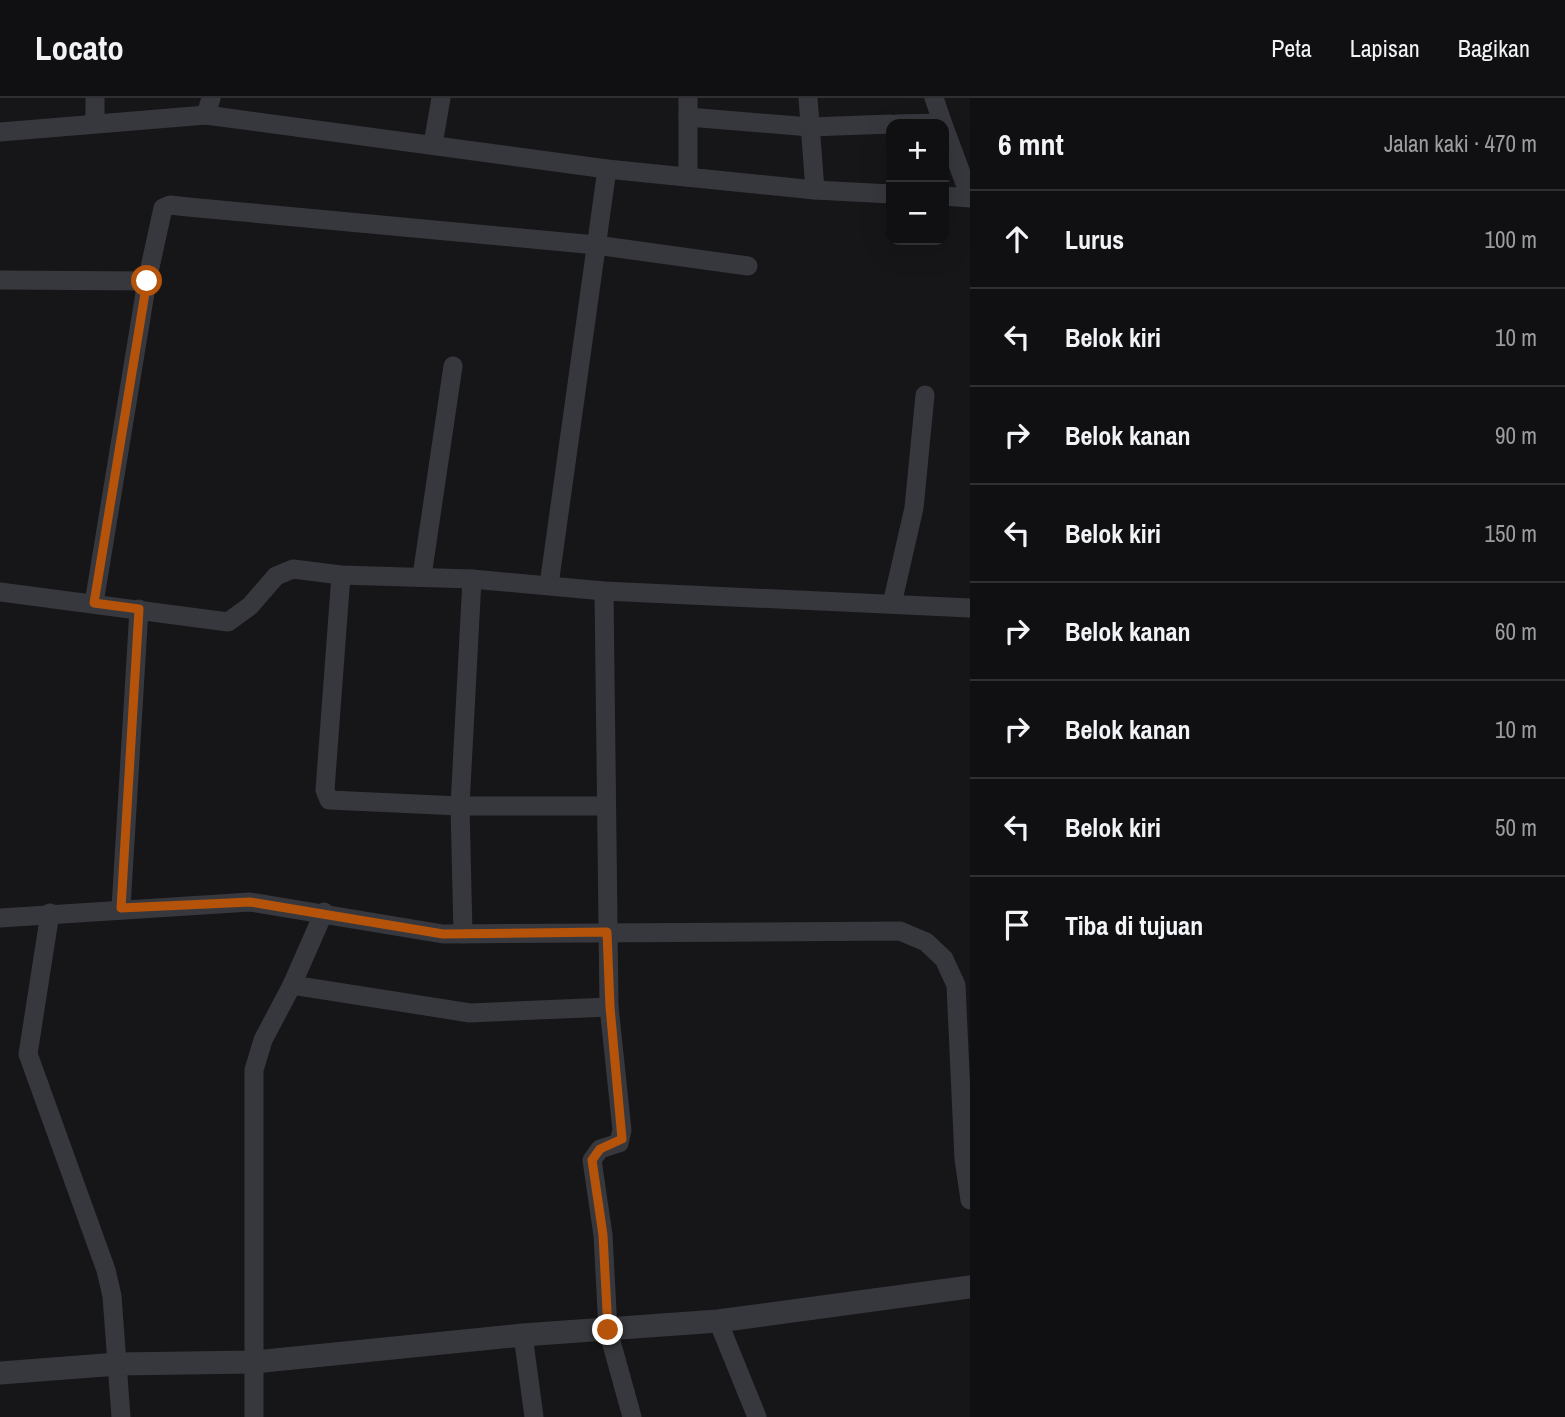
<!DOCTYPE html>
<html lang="id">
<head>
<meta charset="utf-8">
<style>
	:root { --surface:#101012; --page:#1e1e20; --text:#f1f3f6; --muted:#9c9d9f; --line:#303032 }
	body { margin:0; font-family:"Archivo Narrow",sans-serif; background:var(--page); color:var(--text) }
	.controls { position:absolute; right:21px; top:21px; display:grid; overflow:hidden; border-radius:14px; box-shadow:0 7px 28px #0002 }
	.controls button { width:63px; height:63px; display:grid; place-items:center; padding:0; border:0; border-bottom:2px solid var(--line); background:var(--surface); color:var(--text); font:35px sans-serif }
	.stop { position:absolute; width:21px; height:21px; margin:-16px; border:5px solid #b45309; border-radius:50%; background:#fff }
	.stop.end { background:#b45309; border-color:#fff; box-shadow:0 2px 7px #0008 }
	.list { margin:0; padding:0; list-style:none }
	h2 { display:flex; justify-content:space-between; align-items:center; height:91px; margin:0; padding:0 28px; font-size:30px }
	h2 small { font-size:23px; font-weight:400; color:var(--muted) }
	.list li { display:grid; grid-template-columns:46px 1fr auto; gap:21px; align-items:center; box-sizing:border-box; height:98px; padding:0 28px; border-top:2px solid var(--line) }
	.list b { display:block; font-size:26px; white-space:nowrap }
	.list em { font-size:23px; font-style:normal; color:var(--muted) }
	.icon { flex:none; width:38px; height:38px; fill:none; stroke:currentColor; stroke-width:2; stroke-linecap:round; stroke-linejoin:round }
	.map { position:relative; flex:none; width:970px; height:1319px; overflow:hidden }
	header { display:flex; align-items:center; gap:42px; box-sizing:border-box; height:98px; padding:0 35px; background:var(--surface); border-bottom:2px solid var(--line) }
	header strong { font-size:33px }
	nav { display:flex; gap:38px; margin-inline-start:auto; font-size:24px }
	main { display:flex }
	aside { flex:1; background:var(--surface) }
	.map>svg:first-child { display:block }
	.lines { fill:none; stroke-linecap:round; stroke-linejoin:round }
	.minor { stroke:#37383d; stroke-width:19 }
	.tertiary { stroke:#37383d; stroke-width:23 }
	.route { stroke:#b45309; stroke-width:9 }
</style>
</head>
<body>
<header>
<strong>Locato</strong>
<nav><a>Peta</a><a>Lapisan</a><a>Bagikan</a></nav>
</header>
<main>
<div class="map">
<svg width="970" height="1319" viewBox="0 0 970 1319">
	<rect width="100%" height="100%" fill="#161618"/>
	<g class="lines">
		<g class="minor">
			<polyline points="688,0 688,79"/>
			<polyline points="808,0 815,92"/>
			<polyline points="934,0 943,26"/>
			<polyline points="206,17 211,0"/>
			<polyline points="688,19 810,29 891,26"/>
			<polyline points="95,25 95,0"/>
			<polyline points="896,26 942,25"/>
			<polyline points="944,29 970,99"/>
			<polyline points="0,34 206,17 607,71 815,92 891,96"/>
			<polyline points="433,46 441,0"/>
			<polyline points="944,98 970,100"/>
			<polyline points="0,182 147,183"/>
			<polyline points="341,477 325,692 329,702 460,708 605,708"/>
			<polyline points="422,478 453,268"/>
			<polyline points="549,487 607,71"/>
			<polyline points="604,493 609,909 622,1032 619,1045 600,1051 592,1062 603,1137 608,1232 632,1319"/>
			<polyline points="0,494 228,524 250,508 276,478 293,471 341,477 472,481 604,493 970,510"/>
			<polyline points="94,505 147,183 163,110 170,107 188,109 596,147 748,168"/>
			<polyline points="892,506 914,410 925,297"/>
			<polyline points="121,810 139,511"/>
			<polyline points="50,815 28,956 106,1172 112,1198 121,1319"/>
			<polyline points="0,820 250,804 443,836 900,833 926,844 944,861 956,887 964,1061 970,1102"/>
			<polyline points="463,836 460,708 472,481"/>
			<polyline points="292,887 470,915 609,909"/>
			<polyline points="718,1223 757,1319"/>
			<polyline points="523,1237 534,1319"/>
			<polyline points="254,1319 254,972 263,942 292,887 324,814"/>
		</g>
		<polyline class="tertiary" points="0,1275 118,1266 254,1264 523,1237 718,1223 970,1189"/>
	</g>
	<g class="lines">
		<polyline class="route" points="147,183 94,505 139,511 121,810 250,804 443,836 607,834 610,909 622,1041 600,1051 592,1062 603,1137 608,1232"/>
	</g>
</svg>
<div class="controls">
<button>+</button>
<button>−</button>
</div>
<div class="stop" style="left:147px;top:183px"></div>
<div class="stop end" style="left:608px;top:1232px"></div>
</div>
<aside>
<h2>6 mnt<small>Jalan kaki · 470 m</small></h2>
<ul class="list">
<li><svg class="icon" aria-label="ahead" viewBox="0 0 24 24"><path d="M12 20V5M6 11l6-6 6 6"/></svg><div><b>Lurus</b></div><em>100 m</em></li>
<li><svg class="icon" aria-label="left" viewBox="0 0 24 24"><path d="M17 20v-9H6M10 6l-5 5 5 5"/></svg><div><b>Belok kiri</b></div><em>10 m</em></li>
<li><svg class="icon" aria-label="right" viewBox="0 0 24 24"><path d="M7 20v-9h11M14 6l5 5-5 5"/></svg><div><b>Belok kanan</b></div><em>90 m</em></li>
<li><svg class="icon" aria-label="left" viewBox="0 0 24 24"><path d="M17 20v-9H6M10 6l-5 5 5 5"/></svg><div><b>Belok kiri</b></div><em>150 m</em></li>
<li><svg class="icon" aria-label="right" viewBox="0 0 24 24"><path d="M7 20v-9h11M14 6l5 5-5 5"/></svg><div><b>Belok kanan</b></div><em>60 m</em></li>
<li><svg class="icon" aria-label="right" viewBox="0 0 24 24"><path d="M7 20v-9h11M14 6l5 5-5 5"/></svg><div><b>Belok kanan</b></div><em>10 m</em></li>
<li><svg class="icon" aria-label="left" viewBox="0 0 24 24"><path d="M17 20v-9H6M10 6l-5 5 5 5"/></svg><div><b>Belok kiri</b></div><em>50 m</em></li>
<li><svg class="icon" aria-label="arrive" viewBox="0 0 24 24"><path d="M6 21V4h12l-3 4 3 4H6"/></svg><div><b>Tiba di tujuan</b></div></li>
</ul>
</aside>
</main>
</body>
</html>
